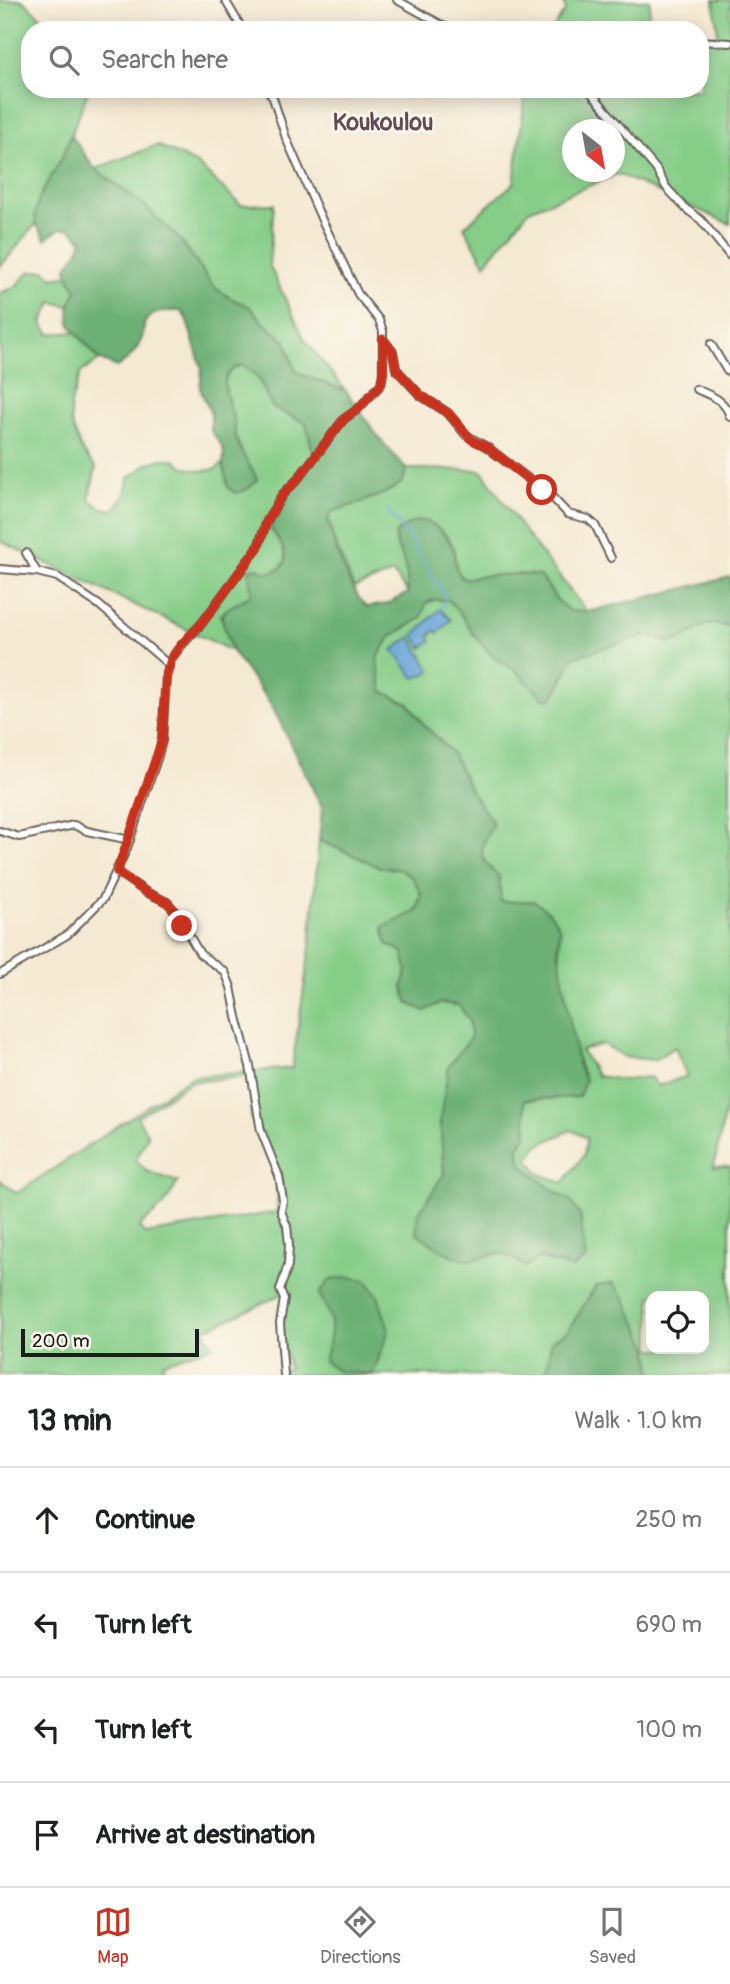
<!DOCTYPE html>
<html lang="en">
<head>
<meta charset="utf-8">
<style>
	:root { --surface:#fff; --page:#f2f2f2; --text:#202124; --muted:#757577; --line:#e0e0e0; --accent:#c8321e }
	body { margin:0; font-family:Pangolin,sans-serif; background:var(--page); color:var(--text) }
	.controls { position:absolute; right:21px; bottom:21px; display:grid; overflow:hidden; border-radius:14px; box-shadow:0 4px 18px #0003 }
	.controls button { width:63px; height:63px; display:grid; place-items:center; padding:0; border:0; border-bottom:2px solid var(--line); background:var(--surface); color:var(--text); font:35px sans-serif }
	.compass { position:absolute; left:562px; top:119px; width:63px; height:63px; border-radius:50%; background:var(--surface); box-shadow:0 4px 18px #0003; rotate:149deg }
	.scale { position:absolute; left:21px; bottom:18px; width:178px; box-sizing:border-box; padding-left:7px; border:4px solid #1c1c1c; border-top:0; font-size:19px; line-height:24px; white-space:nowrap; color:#1c1c1c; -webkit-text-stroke:5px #fbf7ec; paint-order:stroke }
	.stop { position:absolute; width:21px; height:21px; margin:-16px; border:5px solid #c8321e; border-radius:50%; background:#fff }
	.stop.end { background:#c8321e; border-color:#fff; box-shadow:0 2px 7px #0008 }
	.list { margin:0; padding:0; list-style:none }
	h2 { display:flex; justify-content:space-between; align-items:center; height:91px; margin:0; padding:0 28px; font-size:30px }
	h2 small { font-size:23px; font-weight:400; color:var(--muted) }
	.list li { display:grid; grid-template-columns:46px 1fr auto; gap:21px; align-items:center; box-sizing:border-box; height:105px; padding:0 28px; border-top:2px solid var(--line) }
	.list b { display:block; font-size:26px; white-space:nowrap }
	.list em { font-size:23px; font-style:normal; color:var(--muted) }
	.icon { flex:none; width:38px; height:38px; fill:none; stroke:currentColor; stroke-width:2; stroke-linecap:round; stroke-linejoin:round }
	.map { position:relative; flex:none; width:730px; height:1375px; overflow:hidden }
	.search { position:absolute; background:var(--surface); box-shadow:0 4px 18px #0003; left:21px; right:21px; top:21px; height:77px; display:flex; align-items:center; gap:18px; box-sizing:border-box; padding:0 24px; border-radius:28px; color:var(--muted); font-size:26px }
	.sheet { height:511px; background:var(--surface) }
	nav { display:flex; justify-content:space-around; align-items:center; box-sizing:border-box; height:98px; border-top:2px solid var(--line); background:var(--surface); font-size:19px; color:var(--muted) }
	nav a { display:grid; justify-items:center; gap:4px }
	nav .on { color:var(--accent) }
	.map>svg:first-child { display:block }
	.green { fill:#86cd88; stroke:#517452; stroke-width:2; fill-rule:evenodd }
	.forest { fill:#6cb074; stroke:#446648; stroke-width:2 }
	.water { fill:#65a3d7; stroke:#40607a; stroke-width:2 }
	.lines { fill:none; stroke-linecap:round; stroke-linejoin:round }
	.stream { stroke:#65a3d7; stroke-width:2 }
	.street-casing { stroke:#68645c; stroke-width:10 }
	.street { stroke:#fff; stroke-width:6 }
	.route { stroke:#c8321e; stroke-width:9 }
	.labels { text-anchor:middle; stroke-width:6; stroke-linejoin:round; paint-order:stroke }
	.quarter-label { font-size:23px; font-weight:bold; fill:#624a53; stroke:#fbf7ec }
</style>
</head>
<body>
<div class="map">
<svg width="730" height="1375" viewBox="0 0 730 1375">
	<rect width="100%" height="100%" fill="#fbf7ec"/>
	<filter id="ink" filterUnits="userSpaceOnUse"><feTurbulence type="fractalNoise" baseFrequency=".0143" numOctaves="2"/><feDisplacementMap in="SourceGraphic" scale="14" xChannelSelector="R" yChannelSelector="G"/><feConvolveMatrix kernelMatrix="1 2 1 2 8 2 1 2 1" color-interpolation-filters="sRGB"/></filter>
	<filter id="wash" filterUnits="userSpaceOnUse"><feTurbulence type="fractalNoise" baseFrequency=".00686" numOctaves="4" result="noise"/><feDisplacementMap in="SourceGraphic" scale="28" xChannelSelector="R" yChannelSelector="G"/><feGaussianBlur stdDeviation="1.57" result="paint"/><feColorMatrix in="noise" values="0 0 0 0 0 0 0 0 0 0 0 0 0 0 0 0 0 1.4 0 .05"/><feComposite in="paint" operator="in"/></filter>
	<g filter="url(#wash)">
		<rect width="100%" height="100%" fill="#f4e9d2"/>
		<g class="green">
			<path d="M 0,0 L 22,0 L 41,17 L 42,30 L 30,30 L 30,89 L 89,89 C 80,112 71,135 62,157 C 52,181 33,197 36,224 L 0,267 Z"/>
			<polygon points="564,0 650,0 648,30 552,30 565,11"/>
			<path d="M 714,0 L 730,0 L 730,224 L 618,174 L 529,210 L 485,264 L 464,227 L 514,183 L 526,89 L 700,89 L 700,36 L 718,36 ZM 572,130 L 614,130 L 614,172 L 572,172 Z"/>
			<polygon points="157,145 196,163 241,205 274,204 269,265 305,340 346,391 302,375 295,370 285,341 264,323 250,307 230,298 214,287 182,242 145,206 95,169"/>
			<path d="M 45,270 L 53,278 L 68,275 L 77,291 L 69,306 L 52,302 L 42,323 L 50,334 L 76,332 L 100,360 L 81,372 L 71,403 L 71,422 L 81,449 L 96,468 L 89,499 L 102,508 L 113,510 L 124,496 L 129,478 L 146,465 L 161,459 L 173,459 L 186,468 L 202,471 L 216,469 L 223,463 L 228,487 L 257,479 C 250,465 237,448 235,433 C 234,428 235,422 233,417 C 228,398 213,373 243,365 L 257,376 L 273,408 L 306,423 L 314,456 L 275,510 L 271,529 C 283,546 299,568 266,573 L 258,568 L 251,595 L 227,609 L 221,615 L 232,651 L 0,541 L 0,293 L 15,287 L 29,272 Z"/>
			<path d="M 406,469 L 481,470 L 527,535 L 587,612 L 570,612 C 566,608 561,604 557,600 C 551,593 548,584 541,577 C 534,571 475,576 463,579 C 453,569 457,559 453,546 C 449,536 437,527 427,521 L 396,533 C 394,544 399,549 403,559 C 407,570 408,581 408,593 L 393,573 L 354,588 L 332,536 L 328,518 L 332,511 C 347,507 397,492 403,480 C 405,476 405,472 406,469 Z"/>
			<path d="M 434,600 L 448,600 L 454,606 L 493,657 L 516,671 L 543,697 L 558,690 L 573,657 L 646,635 L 671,642 L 680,640 L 703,626 L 712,624 L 730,626 L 730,1102 L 727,1100 L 714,1167 L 730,1166 L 730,1375 L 653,1375 L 648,1346 L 596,1286 L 568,1331 L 552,1341 L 547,1371 L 536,1375 L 278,1375 L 289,1368 L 279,1326 L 285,1293 L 204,1330 L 213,1346 L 162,1363 L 167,1375 L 0,1375 L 0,1180 L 17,1193 L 191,1077 L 292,1068 L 310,948 L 319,840 L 382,868 L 399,868 L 413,878 L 421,894 L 403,951 L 407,970 L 403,987 L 440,1003 L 459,1005 L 469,1020 L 471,1037 L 449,1066 L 440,1120 L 444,1174 L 418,1214 L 477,1259 C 499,1251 508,1251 525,1267 L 540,1258 L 572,1268 L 586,1259 L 580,1215 L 570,1200 L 552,1190 L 522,1165 L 518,1149 L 527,1134 L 524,1100 L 578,1097 L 585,1081 C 570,1045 557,968 560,929 L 534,901 L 500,902 L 498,876 C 474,856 481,849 492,823 L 471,791 L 452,753 L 425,726 L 409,704 L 382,691 L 376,659 L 390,637 L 421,618 L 426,603 ZM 603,1044 L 624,1057 L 654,1060 L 675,1047 L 687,1076 L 658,1086 L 650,1077 L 623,1080 L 597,1076 L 581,1050 ZM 253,1076 L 251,1118 L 279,1172 L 277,1212 L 145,1234 L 139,1227 L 164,1205 L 178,1182 L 146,1171 L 136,1160 L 148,1135 L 137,1117 L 191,1082 ZM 571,1130 L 587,1138 L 584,1155 L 563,1183 L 538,1173 L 528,1158 L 539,1145 ZM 651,1296 L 704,1296 L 704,1349 L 651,1349 Z"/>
		</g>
		<g class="forest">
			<path d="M 71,135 L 95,169 L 145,206 L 182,242 L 214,287 L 230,298 L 250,307 L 264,323 L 286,341 L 295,370 L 302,375 L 346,391 L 379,438 L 406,469 C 405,472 405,476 403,480 C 397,492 347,507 333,511 L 328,518 C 333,543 348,590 367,607 L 387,604 L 408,593 C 408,582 407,572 404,562 C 400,551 394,545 396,533 C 411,521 424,514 440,530 C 445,535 451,541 453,548 C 456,560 454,570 463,579 C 475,576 534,571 541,577 C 548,584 551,593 557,600 C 561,604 566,608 570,611 L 587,612 L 730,577 L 730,626 L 712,624 L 703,626 L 680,640 L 671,642 L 646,635 L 574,657 L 552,698 L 543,698 L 516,671 L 493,657 L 475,636 L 460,613 L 448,600 L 434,600 L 426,603 L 421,618 L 390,637 L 377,659 L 382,691 L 409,704 L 425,726 L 452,753 L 471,791 L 493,823 C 481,849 474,856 499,876 L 501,902 L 534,901 L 549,912 L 555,920 L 560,929 L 558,949 L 568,1010 L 578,1064 L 585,1080 L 579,1097 L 524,1100 L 527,1134 L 518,1149 L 522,1165 L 552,1190 L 570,1200 L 580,1215 L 586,1259 L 572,1268 L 540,1258 L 525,1267 C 493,1238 487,1267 459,1258 C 443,1253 428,1242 416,1232 L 418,1214 L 444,1174 L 440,1120 L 449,1066 L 471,1037 L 469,1020 L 459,1005 L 440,1003 L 425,1011 L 408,1003 L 403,987 L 407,970 L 403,952 L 387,944 L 383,927 L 417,911 L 421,894 L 413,878 L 399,869 L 382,868 L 319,840 L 322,808 L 272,706 L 232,651 L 221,616 L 227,609 L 251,595 C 252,585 248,579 249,569 L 258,568 L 266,573 C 299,568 283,546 271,529 C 275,499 296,478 314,456 L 306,423 L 273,408 L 257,376 L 243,365 C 213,373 228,398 233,417 C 235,422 234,428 235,434 C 237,448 250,465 257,479 C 251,488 246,491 235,493 L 228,487 L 223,463 L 224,454 L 222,446 L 211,431 L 211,414 L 200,389 L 202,369 L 186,318 L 181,311 C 170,310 151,311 145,322 C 143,327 144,333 142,338 C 137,351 127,361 117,367 L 100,360 L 70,325 L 69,306 L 77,291 L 68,275 L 67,266 L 78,252 L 82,240 L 70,229 L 60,229 L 45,239 L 36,224 L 35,215 L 39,198 L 62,157 Z"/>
			<path d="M 348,1277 L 366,1280 L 378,1296 L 389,1330 L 373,1374 L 338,1371 L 324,1361 C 332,1330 337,1324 319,1294 L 330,1280 Z"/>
			<polygon points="613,1283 624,1297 648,1346 653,1375 600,1375 593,1371 575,1375 536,1375 547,1371 551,1341 568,1331 596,1286"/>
		</g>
		<g class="water">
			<polygon points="440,609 451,620 438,633 435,630 429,636 432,640 422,648 414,635"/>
			<polygon points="411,637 431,671 415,678 393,650"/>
		</g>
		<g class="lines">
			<polyline class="stream" points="387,510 406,533 444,594 445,601 440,609"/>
		</g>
	</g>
	<g filter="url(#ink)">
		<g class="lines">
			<g class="street-casing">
				<g id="street">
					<polyline points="225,0 243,30"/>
					<polyline points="397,0 451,30"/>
					<polyline points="700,41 730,43"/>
					<polyline points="588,89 656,169 666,187 685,208 701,220 730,256"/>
					<polyline points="383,339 393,352 396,369 420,395 448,413 466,435 487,447 551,496 568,514 588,519 595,525 611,558"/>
					<polyline points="711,344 727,371 730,372"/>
					<path d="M 696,389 C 711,396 725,399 730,417"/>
					<polyline points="26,553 37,572"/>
					<polyline points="0,569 37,572 57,577 99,605 169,665"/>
					<polyline points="0,831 19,837 74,825 87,831 130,840"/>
					<polyline points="117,872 146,892 167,902 175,911 200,954 225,972 231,987 237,1017 250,1066 261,1131 279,1176 283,1200 281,1211 287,1226 289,1245 288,1265 280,1290 284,1299 280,1323 284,1375"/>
					<polyline points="0,974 67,935 103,899 127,848 158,756 162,740 166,677 171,659 180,647 202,623 258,547 267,521 282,495 297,480 344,419 358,409 381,384 383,373 383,331 379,320 358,294 321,218 286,138 273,98 267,89"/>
				</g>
			</g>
			<use href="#street" class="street"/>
		</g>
	</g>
	<g class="lines" filter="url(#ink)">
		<polyline class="route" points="182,926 175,911 167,902 146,892 117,872 162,740 166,677 171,659 180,646 202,623 258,547 267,521 282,495 297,480 344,419 358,409 381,384 383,373 383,339 393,352 396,369 420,395 448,413 472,440 487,447 542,490"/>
	</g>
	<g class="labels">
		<g class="quarter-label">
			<text x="383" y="130">Koukoulou</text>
		</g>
	</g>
</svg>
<div class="controls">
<button><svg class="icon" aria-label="locate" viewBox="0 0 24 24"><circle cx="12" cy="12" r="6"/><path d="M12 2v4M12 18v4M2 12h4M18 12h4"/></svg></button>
</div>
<svg class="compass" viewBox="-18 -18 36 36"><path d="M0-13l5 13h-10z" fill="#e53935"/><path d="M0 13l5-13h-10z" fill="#757577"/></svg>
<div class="scale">200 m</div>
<div class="stop" style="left:542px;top:490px"></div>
<div class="stop end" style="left:182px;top:926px"></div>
<div class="search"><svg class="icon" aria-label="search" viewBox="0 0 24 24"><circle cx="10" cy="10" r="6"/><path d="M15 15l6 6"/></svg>Search here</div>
</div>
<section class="sheet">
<h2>13 min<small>Walk · 1.0 km</small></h2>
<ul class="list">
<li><svg class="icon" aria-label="ahead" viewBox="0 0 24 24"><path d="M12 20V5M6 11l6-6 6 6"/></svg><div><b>Continue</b></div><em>250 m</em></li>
<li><svg class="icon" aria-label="left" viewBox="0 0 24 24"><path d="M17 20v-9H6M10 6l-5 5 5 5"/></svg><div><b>Turn left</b></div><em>690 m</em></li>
<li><svg class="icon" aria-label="left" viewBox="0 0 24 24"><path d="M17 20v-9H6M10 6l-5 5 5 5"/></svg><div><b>Turn left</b></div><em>100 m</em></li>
<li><svg class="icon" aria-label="arrive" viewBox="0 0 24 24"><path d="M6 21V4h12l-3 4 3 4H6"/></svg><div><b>Arrive at destination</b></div></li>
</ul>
</section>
<nav>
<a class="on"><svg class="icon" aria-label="map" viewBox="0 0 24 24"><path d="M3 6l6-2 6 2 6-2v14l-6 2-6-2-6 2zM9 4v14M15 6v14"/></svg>Map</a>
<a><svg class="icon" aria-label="directions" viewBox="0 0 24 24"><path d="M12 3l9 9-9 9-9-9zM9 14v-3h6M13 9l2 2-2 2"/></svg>Directions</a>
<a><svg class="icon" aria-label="saved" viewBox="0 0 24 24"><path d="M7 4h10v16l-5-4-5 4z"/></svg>Saved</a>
</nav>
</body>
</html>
